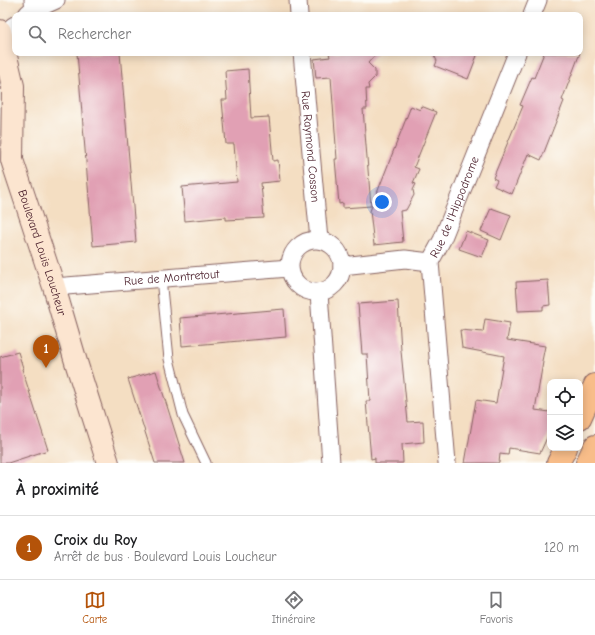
<!DOCTYPE html>
<html lang="fr">
<head>
<meta charset="utf-8">
<style>
	:root { --surface:#fff; --page:#f2f2f2; --text:#202124; --muted:#757577; --line:#e0e0e0; --accent:#b45309 }
	body { margin:0; font-family:"Comic Neue",sans-serif; background:var(--page); color:var(--text) }
	.controls { position:absolute; right:12px; bottom:12px; display:grid; overflow:hidden; border-radius:8px; box-shadow:0 2px 10px #0003 }
	.controls button { width:36px; height:36px; display:grid; place-items:center; padding:0; border:0; border-bottom:1px solid var(--line); background:var(--surface); color:var(--text); font:20px sans-serif }
	.you { position:absolute; left:382px; top:202px; width:14px; height:14px; margin:-10px; border:3px solid #fff; border-radius:50%; background:#1a73e8; box-shadow:0 0 0 6px #1a73e833 }
	.badge { display:grid; place-items:center; width:26px; height:26px; border-radius:50%; background:var(--accent); color:#fff; font-size:13px; font-weight:700 }
	.pin { position:absolute; translate:-50% -33px; filter:drop-shadow(0 1px 2px #0008) }
	.pin::after { content:''; position:absolute; top:21px; width:14px; height:12px; background:inherit; clip-path:polygon(0 0,100% 0,50% 100%) }
	.list { margin:0; padding:0; list-style:none }
	h2 { display:flex; justify-content:space-between; align-items:center; height:52px; margin:0; padding:0 16px; font-size:17px }
	h2 small { font-size:13px; font-weight:400; color:var(--muted) }
	.list li { display:grid; grid-template-columns:26px 1fr auto; gap:12px; align-items:center; box-sizing:border-box; height:64px; padding:0 16px; border-top:1px solid var(--line) }
	.list b { display:block; font-size:15px; white-space:nowrap }
	.list p { margin:0; font-size:13px; white-space:nowrap; color:var(--muted) }
	.list em { font-size:13px; font-style:normal; color:var(--muted) }
	.icon { flex:none; width:22px; height:22px; fill:none; stroke:currentColor; stroke-width:2; stroke-linecap:round; stroke-linejoin:round }
	.map { position:relative; flex:none; width:595px; height:463px; overflow:hidden }
	.search { position:absolute; background:var(--surface); box-shadow:0 2px 10px #0003; left:12px; right:12px; top:12px; height:44px; display:flex; align-items:center; gap:10px; box-sizing:border-box; padding:0 14px; border-radius:8px; color:var(--muted); font-size:15px }
	.sheet { height:116px; background:var(--surface) }
	nav { display:flex; justify-content:space-around; align-items:center; box-sizing:border-box; height:56px; border-top:1px solid var(--line); background:var(--surface); font-size:11px; color:var(--muted) }
	nav a { display:grid; justify-items:center; gap:2px }
	nav .on { color:var(--accent) }
	.map>svg:first-child { display:block }
	.building { fill:#e1a0b4 }
	.lines { fill:none; stroke-linecap:round; stroke-linejoin:round }
	.service-casing { stroke:#866260; stroke-width:11 }
	.minor-casing { stroke:#866260; stroke-width:19 }
	.tertiary-casing { stroke:#866260; stroke-width:23 }
	.secondary-casing { stroke:#866260; stroke-width:24 }
	.primary-casing { stroke:#866260; stroke-width:24 }
	.service { stroke:#fff; stroke-width:9 }
	.minor { stroke:#fff; stroke-width:17 }
	.tertiary { stroke:#fff; stroke-width:21 }
	.secondary { stroke:#fce5d0; stroke-width:22 }
	.primary { stroke:#f8bd89; stroke-width:22 }
	.labels { text-anchor:middle; stroke-width:4; stroke-linejoin:round; paint-order:stroke }
	.street-label { font-size:12px; fill:#4a1f2b; stroke:#fdfcf7 }
</style>
</head>
<body>
<div class="map">
<svg width="595" height="463" viewBox="0 0 595 463">
	<rect width="100%" height="100%" fill="#fdfcf7"/>
	<filter id="ink" filterUnits="userSpaceOnUse"><feTurbulence type="fractalNoise" baseFrequency=".025" numOctaves="2"/><feDisplacementMap in="SourceGraphic" scale="8" xChannelSelector="R" yChannelSelector="G"/><feConvolveMatrix kernelMatrix="1 2 1 2 8 2 1 2 1" color-interpolation-filters="sRGB"/></filter>
	<filter id="wash" filterUnits="userSpaceOnUse"><feTurbulence type="fractalNoise" baseFrequency=".012" numOctaves="4" result="noise"/><feDisplacementMap in="SourceGraphic" scale="16" xChannelSelector="R" yChannelSelector="G"/><feGaussianBlur stdDeviation="0.9" result="paint"/><feColorMatrix in="noise" values="0 0 0 0 0 0 0 0 0 0 0 0 0 0 0 0 0 1.4 0 .05"/><feComposite in="paint" operator="in"/></filter>
	<g filter="url(#wash)">
		<rect width="100%" height="100%" fill="#f4dec2"/>
		<g id="blocks">
			<g class="building">
				<polygon points="77,53 120,53 136,242 93,246"/>
				<polygon points="329,53 377,53 368,63 375,70 375,77 368,84 369,89 366,89 367,109 363,109 371,206 343,208 343,203 339,204 335,159 337,159 331,77 316,78 314,59 330,57"/>
				<polygon points="433,53 478,53 468,79 435,66 437,61"/>
				<polygon points="544,53 580,53 562,100 564,101 541,160 528,154 512,194 494,186 497,180 493,178 523,106 520,105 532,77 534,78"/>
				<polygon points="248,69 251,118 269,117 273,161 278,160 280,181 261,183 264,218 226,220 226,217 185,221 182,187 237,182 234,144 226,144 222,100 227,100 225,71"/>
				<polygon points="411,106 420,110 421,106 436,112 414,167 419,169 413,183 416,184 413,190 414,195 406,210 400,211 403,242 374,245 370,211"/>
				<polygon points="491,208 511,215 501,240 481,231"/>
				<polygon points="466,231 489,240 482,257 459,249"/>
				<polygon points="548,280 550,305 543,306 543,310 518,311 516,282"/>
				<polygon points="398,301 401,351 408,422 423,421 424,442 402,444 403,463 375,463 375,458 371,459 366,401 370,401 367,354 362,354 358,304"/>
				<polygon points="284,309 286,337 182,346 180,318"/>
				<polygon points="485,319 510,323 507,340 545,346 542,361 543,362 535,410 550,412 550,431 540,453 509,448 508,455 500,454 499,463 465,463 476,400 496,403 504,356 462,348 460,330 483,332"/>
				<polygon points="18,352 23,368 22,369 48,450 8,463 0,463 0,357"/>
				<polygon points="156,371 185,463 155,463 128,379"/>
			</g>
		</g>
	</g>
	<g filter="url(#ink)">
		<use href="#blocks" fill-opacity="0" stroke="#866260" stroke-width="1"/>
		<g class="lines">
			<g class="service-casing">
				<polyline id="service" points="161,278 169,359 183,415 206,463"/>
			</g>
			<g class="minor-casing">
				<g id="minor">
					<polyline points="298,0 299,15"/>
					<polyline points="36,9 56,0"/>
					<polyline points="532,15 538,0"/>
					<path id="s1" d="M 302,53 L 319,240"/>
					<circle cx="316" cy="266" r="26"/>
					<polyline points="342,266 405,259 430,262"/>
					<path id="s2" d="M 54,287 L 289,268"/>
					<polyline points="319,293 331,463"/>
					<path id="s3" d="M 447,463 L 430,262 L 442,240 L 517,53"/>
				</g>
			</g>
			<g class="tertiary-casing">
				<g id="tertiary">
					<polyline points="29,15 36,9 35,0"/>
					<polyline points="2,39 15,27"/>
				</g>
			</g>
			<g class="secondary-casing">
				<g id="secondary">
					<path id="s4" d="M 0,31 L 13,86 L 12,160 L 54,287 L 76,362 L 108,463"/>
				</g>
			</g>
			<g class="primary-casing">
				<g id="primary">
					<polyline points="580,418 595,385"/>
					<polyline points="558,463 566,448"/>
					<polyline points="587,463 595,446"/>
				</g>
			</g>
			<use href="#service" class="service"/>
			<use href="#minor" class="minor"/>
			<use href="#tertiary" class="tertiary"/>
			<use href="#secondary" class="secondary"/>
			<use href="#primary" class="primary"/>
		</g>
	</g>
	<g class="labels">
		<g class="street-label">
			<text dy="4" stroke="none"><textPath href="#s1" startOffset="94">Rue Raymond Cosson</textPath></text>
			<text dy="4" stroke="none"><textPath href="#s3" startOffset="262">Rue de l'Hippodrome</textPath></text>
			<text dy="4" stroke="none"><textPath href="#s4" startOffset="228">Boulevard Louis Loucheur</textPath></text>
			<text dy="4" stroke="none"><textPath href="#s2" startOffset="118">Rue de Montretout</textPath></text>
		</g>
	</g>
</svg>
<div class="controls">
<button><svg class="icon" aria-label="locate" viewBox="0 0 24 24"><circle cx="12" cy="12" r="6"/><path d="M12 2v4M12 18v4M2 12h4M18 12h4"/></svg></button>
<button><svg class="icon" aria-label="layers" viewBox="0 0 24 24"><path d="M12 4l9 5-9 5-9-5zM3 14l9 5 9-5"/></svg></button>
</div>
<div class="you"></div>
<div class="pin badge" style="left:46px;top:368px">1</div>
<div class="search"><svg class="icon" aria-label="search" viewBox="0 0 24 24"><circle cx="10" cy="10" r="6"/><path d="M15 15l6 6"/></svg>Rechercher</div>
</div>
<section class="sheet">
<h2>À proximité<small></small></h2>
<ul class="list">
<li><span class="badge">1</span><div><b>Croix du Roy</b><p>Arrêt de bus · Boulevard Louis Loucheur</p></div><em>120 m</em></li>
</ul>
</section>
<nav>
<a class="on"><svg class="icon" aria-label="map" viewBox="0 0 24 24"><path d="M3 6l6-2 6 2 6-2v14l-6 2-6-2-6 2zM9 4v14M15 6v14"/></svg>Carte</a>
<a><svg class="icon" aria-label="directions" viewBox="0 0 24 24"><path d="M12 3l9 9-9 9-9-9zM9 14v-3h6M13 9l2 2-2 2"/></svg>Itinéraire</a>
<a><svg class="icon" aria-label="saved" viewBox="0 0 24 24"><path d="M7 4h10v16l-5-4-5 4z"/></svg>Favoris</a>
</nav>
</body>
</html>
